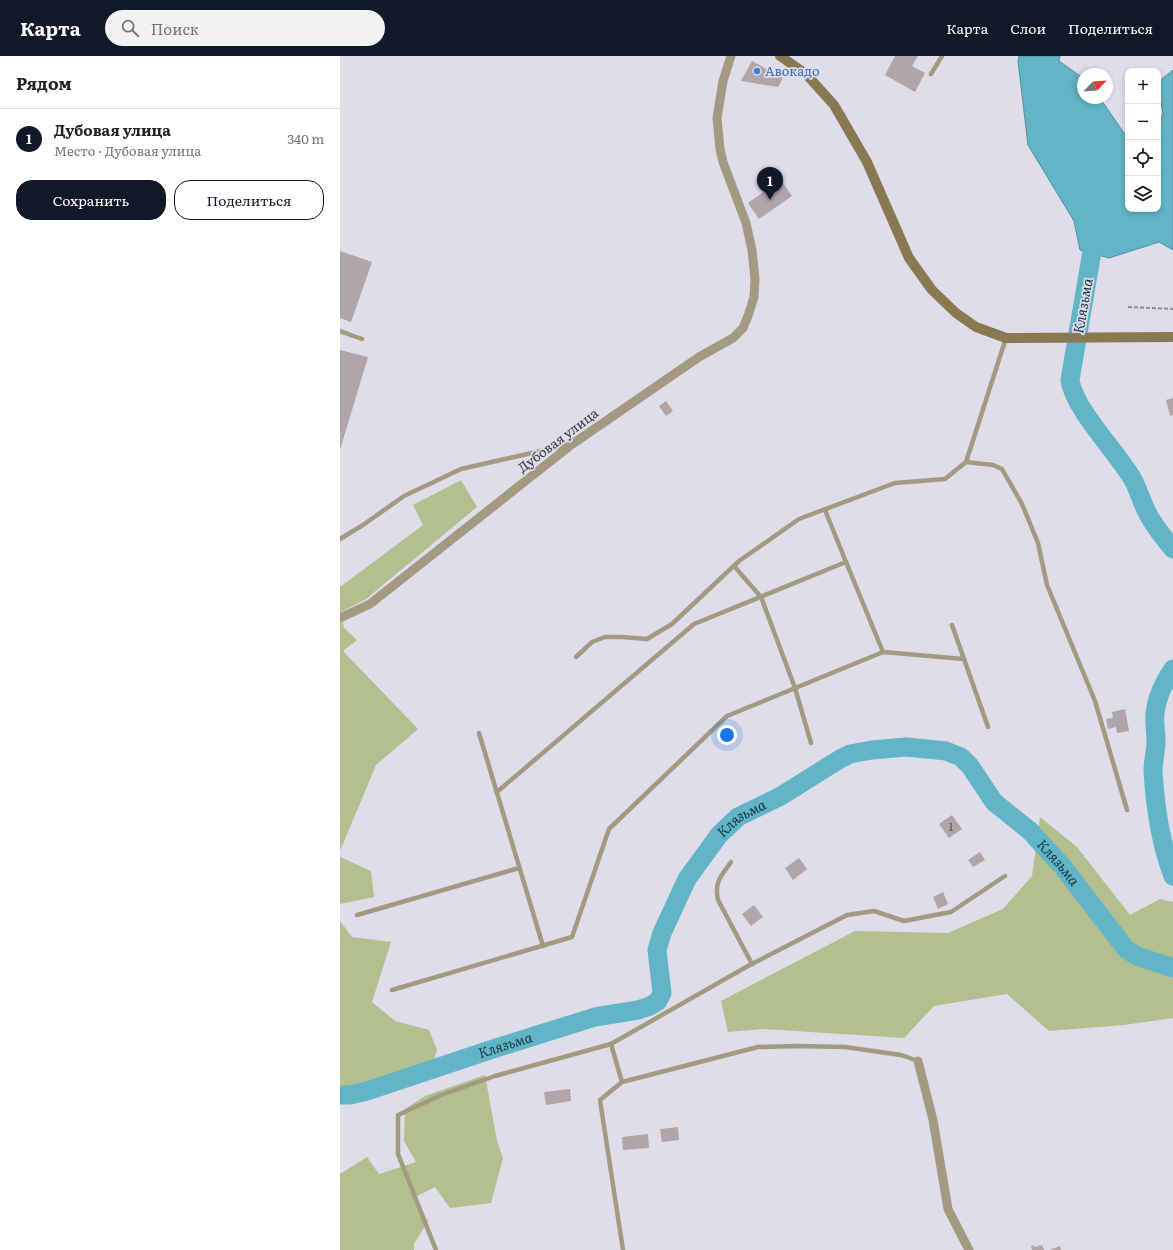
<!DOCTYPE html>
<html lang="ru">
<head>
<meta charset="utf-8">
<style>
	:root { --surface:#fff; --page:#f2f2f2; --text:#202124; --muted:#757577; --line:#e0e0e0; --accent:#111827 }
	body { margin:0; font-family:Literata,serif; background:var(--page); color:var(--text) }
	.controls { position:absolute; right:12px; top:12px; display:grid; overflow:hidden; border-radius:8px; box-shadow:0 2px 6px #0003 }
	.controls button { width:36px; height:36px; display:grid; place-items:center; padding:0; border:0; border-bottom:1px solid var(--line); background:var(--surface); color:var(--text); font:20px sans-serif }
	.compass { position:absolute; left:737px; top:12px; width:36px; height:36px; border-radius:50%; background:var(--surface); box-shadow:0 2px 6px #0003; rotate:65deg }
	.you { position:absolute; left:387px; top:679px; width:14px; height:14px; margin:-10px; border:3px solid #fff; border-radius:50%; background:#1a73e8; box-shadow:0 0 0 6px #1a73e833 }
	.badge { display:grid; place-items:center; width:26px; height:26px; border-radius:50%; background:var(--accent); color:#fff; font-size:13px; font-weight:700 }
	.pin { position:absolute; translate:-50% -33px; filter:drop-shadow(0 1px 2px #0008) }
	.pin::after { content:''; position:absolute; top:21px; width:14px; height:12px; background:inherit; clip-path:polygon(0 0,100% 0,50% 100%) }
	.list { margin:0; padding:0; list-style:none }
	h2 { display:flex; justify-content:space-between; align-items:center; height:52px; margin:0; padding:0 16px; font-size:17px }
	h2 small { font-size:13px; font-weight:400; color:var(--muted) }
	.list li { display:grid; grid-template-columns:26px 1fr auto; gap:12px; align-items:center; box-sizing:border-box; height:60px; padding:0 16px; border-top:1px solid var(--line) }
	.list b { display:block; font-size:15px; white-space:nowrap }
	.list p { margin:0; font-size:13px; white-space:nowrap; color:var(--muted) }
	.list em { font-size:13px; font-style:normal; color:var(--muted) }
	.actions { display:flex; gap:8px; padding:12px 16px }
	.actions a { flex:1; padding:9px 0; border:1px solid var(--accent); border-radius:16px; text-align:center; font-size:14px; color:var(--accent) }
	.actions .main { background:var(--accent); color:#fff }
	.icon { flex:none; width:22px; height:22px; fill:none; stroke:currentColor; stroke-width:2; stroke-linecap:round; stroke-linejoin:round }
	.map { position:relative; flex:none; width:833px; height:1194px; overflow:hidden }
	header { display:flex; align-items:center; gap:24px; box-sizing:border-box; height:56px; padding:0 20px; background:var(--accent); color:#fff }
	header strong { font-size:19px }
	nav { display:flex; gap:22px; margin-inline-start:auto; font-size:14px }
	.search { width:280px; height:36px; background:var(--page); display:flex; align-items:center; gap:10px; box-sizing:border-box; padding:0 14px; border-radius:22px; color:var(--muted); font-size:15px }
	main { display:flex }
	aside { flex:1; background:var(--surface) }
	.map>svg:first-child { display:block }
	.green { fill:#b3bf8e }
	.water { fill:#61b5c6; stroke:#548f9d }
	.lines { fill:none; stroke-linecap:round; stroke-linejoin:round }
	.river { stroke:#61b5c6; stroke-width:19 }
	.building { fill:#b1a5aa }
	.path { stroke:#8c8b94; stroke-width:2; stroke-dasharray:4 2; stroke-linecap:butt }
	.lane { stroke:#a49a81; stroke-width:4.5 }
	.street { stroke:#a49a81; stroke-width:9 }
	.secondary { stroke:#887952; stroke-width:10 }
	.shop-dot { fill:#3f7fe0; stroke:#dedde9; stroke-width:1.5 }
	.labels { text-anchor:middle; stroke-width:3.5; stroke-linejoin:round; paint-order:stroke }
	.number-label { font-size:11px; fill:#565258 }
	.shop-label { font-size:13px; fill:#366cbe; stroke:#dedde9; text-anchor:start }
	.street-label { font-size:13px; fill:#37373c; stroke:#dedde9 }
	.water-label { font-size:14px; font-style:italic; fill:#113941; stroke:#dedde9 }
</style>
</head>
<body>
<header>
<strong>Карта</strong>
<div class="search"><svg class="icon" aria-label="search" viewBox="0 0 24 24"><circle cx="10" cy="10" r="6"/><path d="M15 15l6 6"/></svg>Поиск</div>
<nav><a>Карта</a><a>Слои</a><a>Поделиться</a></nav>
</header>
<main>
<aside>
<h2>Рядом<small></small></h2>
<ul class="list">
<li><span class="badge">1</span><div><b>Дубовая улица</b><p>Место · Дубовая улица</p></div><em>340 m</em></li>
</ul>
<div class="actions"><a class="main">Сохранить</a><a>Поделиться</a></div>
</aside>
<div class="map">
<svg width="833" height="1194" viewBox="0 0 833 1194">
	<rect width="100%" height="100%" fill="#dedde9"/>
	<g class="green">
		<polygon points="121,424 137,451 26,543 1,556 4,572 17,584 3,595 78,673 36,709 0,795 0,531 83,469 73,449"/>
		<polygon points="700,761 737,791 790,859 820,843 833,846 833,962 784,969 709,975 667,938 594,950 564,982 423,973 388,976 381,945 515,875 608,877 663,853 692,820"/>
		<polygon points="0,801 31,815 34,841 0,848"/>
		<polygon points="0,865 12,881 51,886 32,946 55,965 89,974 97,994 94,1003 77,1028 0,1048"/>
		<polygon points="145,1019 157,1085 163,1102 151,1147 110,1152 95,1131 73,1142 88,1165 74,1188 74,1194 0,1194 0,1118 27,1101 39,1118 76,1106 64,1085 65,1053 85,1040"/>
	</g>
	<polygon class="water" points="679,0 720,0 719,5 743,22 743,42 760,42 788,83 788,153 818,153 818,65 823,58 818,26 833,14 833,194 819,186 769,202 740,194 734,165 688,89 678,5"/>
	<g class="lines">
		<g class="river">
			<path d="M 756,172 L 730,324 C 734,353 776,395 792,422 C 798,432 801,445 807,456 C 813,469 824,482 833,493"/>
			<path d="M 833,613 C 824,626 817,641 815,657 C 814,666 816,676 816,685 C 816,695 813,705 813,715 C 815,748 821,789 833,820"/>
			<path id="s1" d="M 0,1039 L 10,1039 L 27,1035 L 156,992 L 255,961 L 298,954 L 310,950 L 318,945 L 322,937 L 317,894 L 322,877 L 347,823 L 379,779 L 398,761 L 441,740 L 500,703 L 510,698 L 532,694 L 566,691 L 587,693 L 606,695 L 621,701 L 630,710 L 654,746 L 690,775 L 722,810 L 786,893 L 797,900 L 833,912"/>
		</g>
	</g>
	<g class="building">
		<polygon points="555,0 578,0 572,10 585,17 575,36 545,19"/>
		<polygon points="412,5 443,22 438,31 401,25"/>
		<polygon points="441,124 452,140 419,163 408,147"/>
		<polygon points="0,195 32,206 11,266 0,262"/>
		<polygon points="0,294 28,301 0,394"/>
		<polygon points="833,342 833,359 830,360 826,344"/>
		<polygon points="326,345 333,355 326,360 319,350"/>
		<polygon points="785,653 789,675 777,677 776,671 768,673 766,663 773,662 772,656"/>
		<polygon points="612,759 622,773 609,782 599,768"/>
		<polygon points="640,796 645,804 633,811 628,804"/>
		<polygon points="459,802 467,813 453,824 445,812"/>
		<polygon points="603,836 608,848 598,853 593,841"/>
		<polygon points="414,849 423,861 411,870 402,858"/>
		<polygon points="230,1033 231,1045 206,1049 204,1036"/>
		<polygon points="338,1071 339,1084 322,1086 320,1073"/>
		<polygon points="308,1078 309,1092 283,1094 282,1081"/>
		<polygon points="694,1189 694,1191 702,1189 704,1194 692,1194 691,1190"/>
		<polygon points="720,1190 721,1194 709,1194"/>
	</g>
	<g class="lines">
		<polyline class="path" points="788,251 833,253"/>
		<g class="lane">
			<polyline points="591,18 602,0"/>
			<polyline points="0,275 22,283"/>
			<polyline points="626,406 653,409 662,413 682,448 698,487 707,529 755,645 787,754"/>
			<polyline points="485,454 506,506"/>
			<polyline points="0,483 23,469 64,440 121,413 227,389"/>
			<polyline points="394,510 421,541 455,632 471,687"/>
			<polyline points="612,569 648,671"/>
			<polyline points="236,601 252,586 265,581 282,581 307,583 332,568 399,505 459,463 555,427 605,423 626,406 666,282"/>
			<polyline points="139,677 203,890"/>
			<polyline points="157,736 354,568 506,506 543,596"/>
			<path d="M 391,806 C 381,820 374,826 378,844 L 412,908"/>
			<polyline points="17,859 179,812"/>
			<polyline points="52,934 232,881 269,773 387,660 543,596 624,603"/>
			<polyline points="578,1005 561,999 505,991 456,990 418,991 282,1026 271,988 408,910 507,859 534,855 564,865 611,856 665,820"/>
			<polyline points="282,1026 260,1044 283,1194"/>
			<polyline points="96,1194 58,1098 58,1059 101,1039 155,1020 271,988"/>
		</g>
		<g class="street">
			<polyline points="0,562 30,548 231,389 359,301 393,282 403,272 408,260 414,241 415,223 412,194 406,167 383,106 380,93 377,62 383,25 391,0"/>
			<polyline points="578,1005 593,1064 608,1153 629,1194"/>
		</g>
		<polyline class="secondary" points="440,0 466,18 494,49 527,106 569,202 592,234 616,257 636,271 666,282 833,281"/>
	</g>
	<circle class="shop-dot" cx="417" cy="15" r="4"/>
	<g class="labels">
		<g class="number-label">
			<text x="611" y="775">1</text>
		</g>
		<g class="shop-label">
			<text x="425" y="20">Авокадо</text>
		</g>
		<g class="street-label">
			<text transform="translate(218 384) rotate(-37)" y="5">Дубовая улица</text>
		</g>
		<g class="water-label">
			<text transform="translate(743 250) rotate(-80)" y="5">Клязьма</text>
			<text dy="5" stroke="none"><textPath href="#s1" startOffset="545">Клязьма</textPath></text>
			<text dy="5" stroke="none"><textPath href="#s1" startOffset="929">Клязьма</textPath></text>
			<text dy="5" stroke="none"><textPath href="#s1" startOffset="173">Клязьма</textPath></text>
		</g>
	</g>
</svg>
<div class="controls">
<button>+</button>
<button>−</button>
<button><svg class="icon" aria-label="locate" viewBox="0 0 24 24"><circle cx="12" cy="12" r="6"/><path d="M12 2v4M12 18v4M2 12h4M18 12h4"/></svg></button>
<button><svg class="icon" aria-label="layers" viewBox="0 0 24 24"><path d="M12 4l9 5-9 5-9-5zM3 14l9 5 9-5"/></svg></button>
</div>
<svg class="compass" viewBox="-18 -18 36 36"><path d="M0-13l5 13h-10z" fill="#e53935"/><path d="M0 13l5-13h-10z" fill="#757577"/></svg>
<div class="you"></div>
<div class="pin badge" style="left:430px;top:144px">1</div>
</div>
</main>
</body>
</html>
